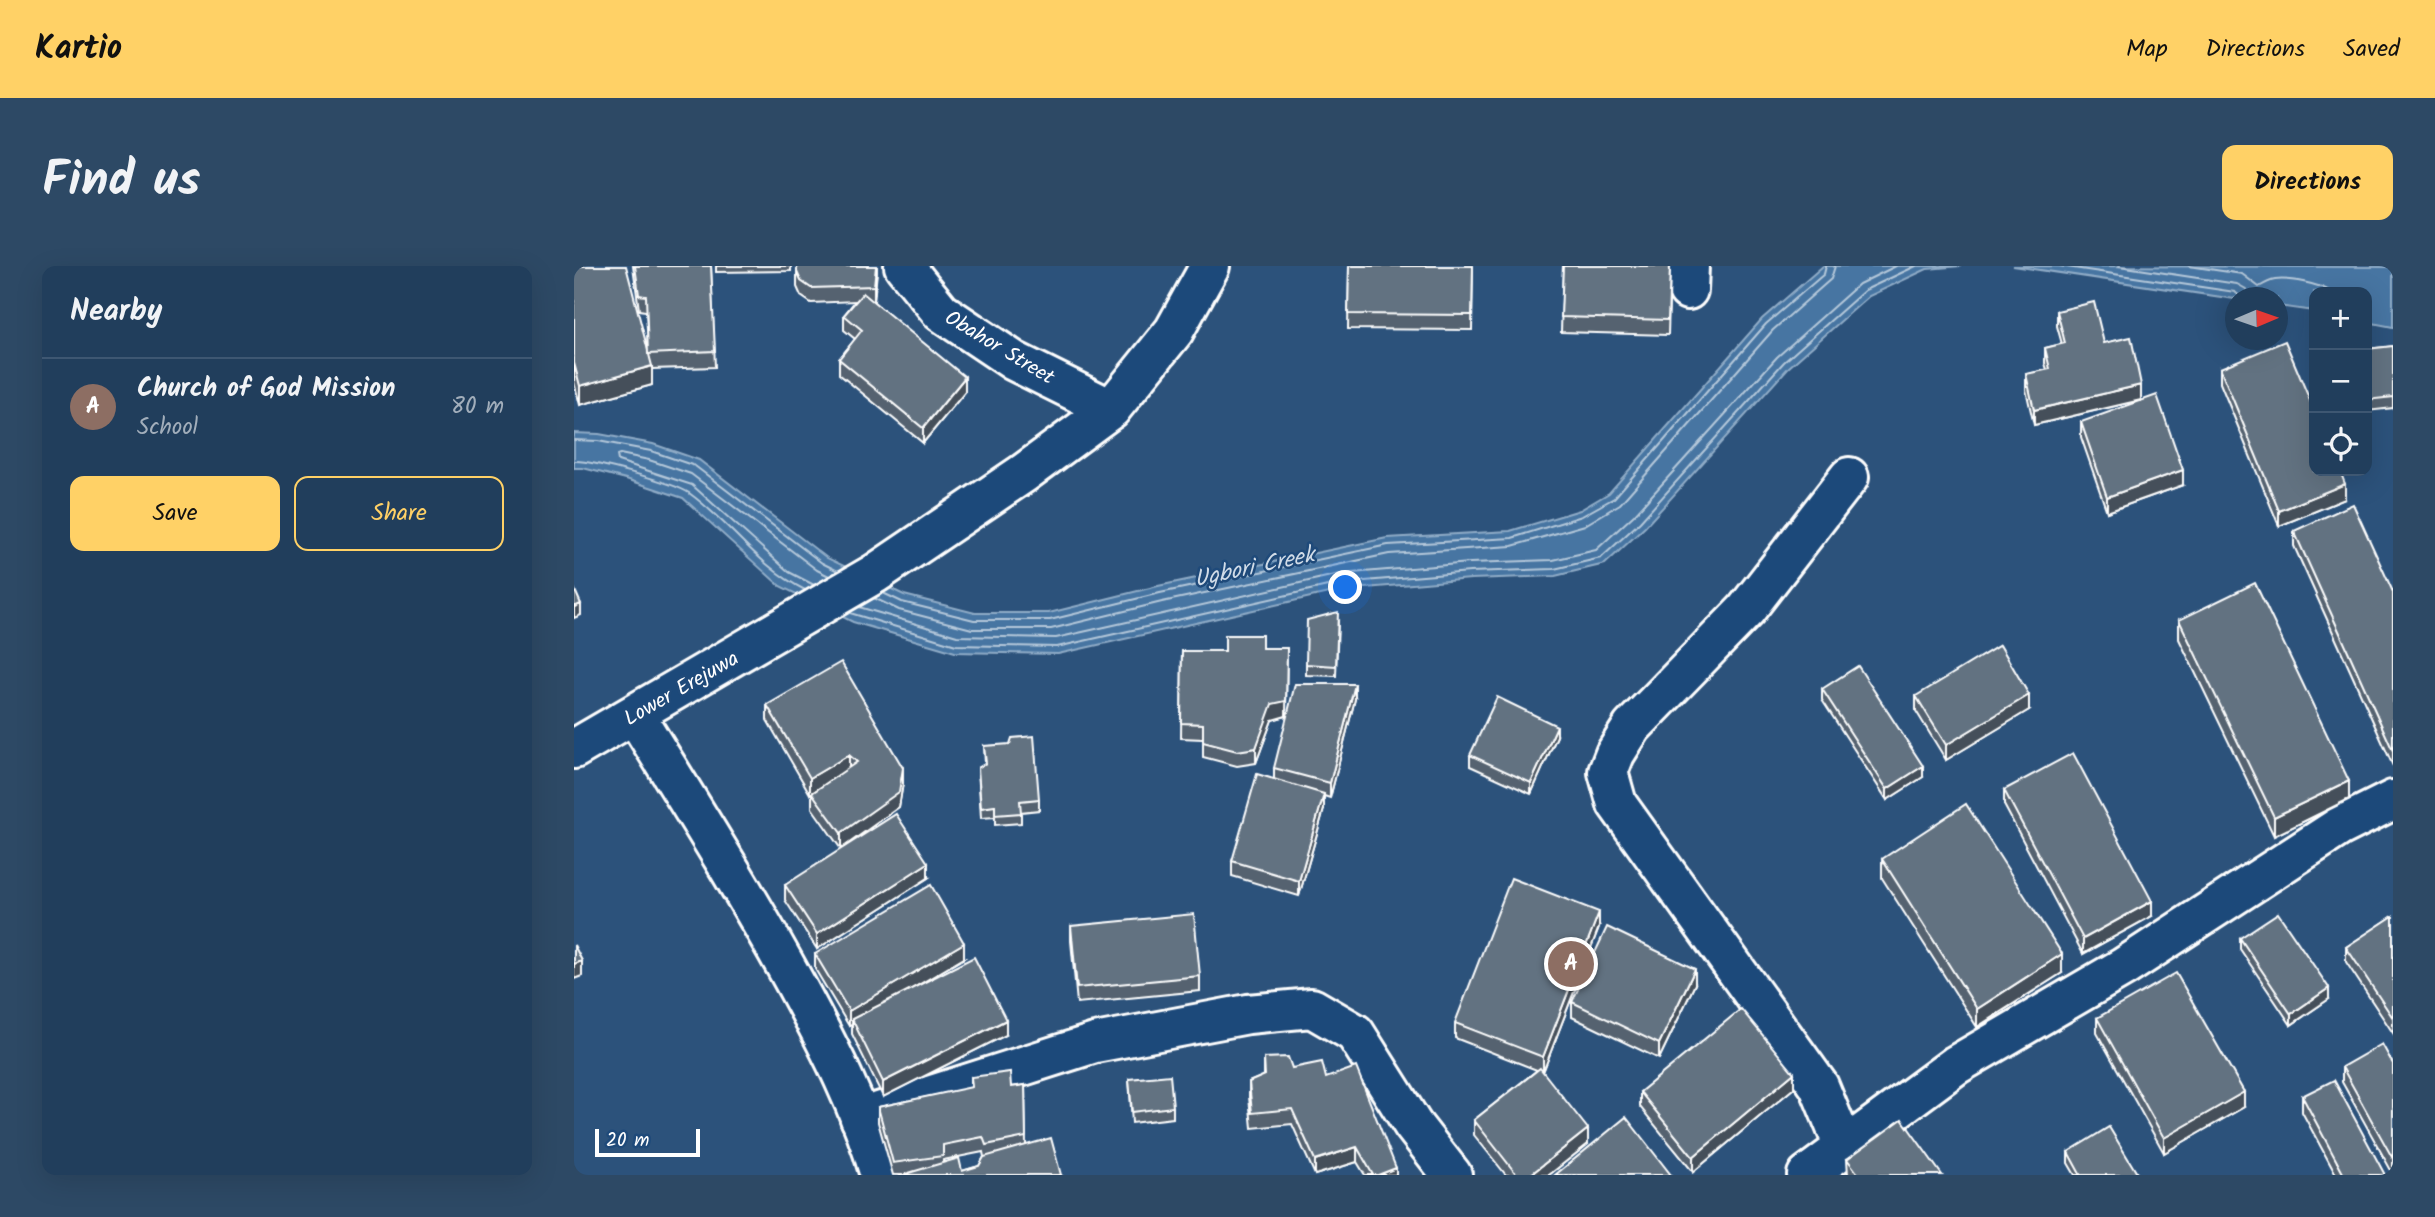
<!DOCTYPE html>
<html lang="en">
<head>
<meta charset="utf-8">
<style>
	:root { --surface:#213e5c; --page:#2d4965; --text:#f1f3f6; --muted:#a2aebb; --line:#3e5772; --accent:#ffd166 }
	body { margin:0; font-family:Kalam,sans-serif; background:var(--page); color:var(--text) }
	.controls { position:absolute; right:21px; top:21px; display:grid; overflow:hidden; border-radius:14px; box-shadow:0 7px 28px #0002 }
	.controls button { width:63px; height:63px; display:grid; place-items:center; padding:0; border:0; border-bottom:2px solid var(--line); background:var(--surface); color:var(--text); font:35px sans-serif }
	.compass { position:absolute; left:1651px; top:21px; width:63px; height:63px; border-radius:50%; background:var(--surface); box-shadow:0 7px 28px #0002; rotate:88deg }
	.scale { position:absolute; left:21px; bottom:18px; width:105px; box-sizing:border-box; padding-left:7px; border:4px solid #fff; border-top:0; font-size:19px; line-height:24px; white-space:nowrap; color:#fff; -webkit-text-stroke:5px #1f4a7a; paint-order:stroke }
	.you { position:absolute; left:772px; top:322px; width:24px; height:24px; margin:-18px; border:5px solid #fff; border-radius:50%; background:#1a73e8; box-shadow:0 0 0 10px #1a73e833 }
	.badge { display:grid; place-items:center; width:46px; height:46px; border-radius:50%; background:var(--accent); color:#fff; font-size:23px; font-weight:700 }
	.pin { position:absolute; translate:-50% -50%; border:4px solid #fff; box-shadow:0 2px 7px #0006 }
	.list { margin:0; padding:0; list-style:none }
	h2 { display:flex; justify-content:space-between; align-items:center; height:91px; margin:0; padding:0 28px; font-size:30px }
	h2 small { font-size:23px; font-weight:400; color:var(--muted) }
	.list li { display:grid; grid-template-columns:46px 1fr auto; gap:21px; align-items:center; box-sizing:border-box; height:98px; padding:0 28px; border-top:2px solid var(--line) }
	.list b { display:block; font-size:26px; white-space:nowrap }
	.list p { margin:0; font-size:23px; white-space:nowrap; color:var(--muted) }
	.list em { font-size:23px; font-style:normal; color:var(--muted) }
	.actions { display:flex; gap:14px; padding:21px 28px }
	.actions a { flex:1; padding:16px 0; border:2px solid var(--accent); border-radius:14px; text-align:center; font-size:24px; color:var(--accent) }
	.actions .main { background:var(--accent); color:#111 }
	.icon { flex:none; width:38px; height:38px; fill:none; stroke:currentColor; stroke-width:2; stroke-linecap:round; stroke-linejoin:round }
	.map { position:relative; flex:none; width:1819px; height:909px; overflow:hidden; border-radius:14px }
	header { display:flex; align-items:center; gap:42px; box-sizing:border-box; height:98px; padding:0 35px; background:var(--accent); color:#111 }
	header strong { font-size:33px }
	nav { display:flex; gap:38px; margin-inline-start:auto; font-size:24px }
	.intro { display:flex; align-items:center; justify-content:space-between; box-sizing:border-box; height:168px; padding:0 42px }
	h1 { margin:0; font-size:49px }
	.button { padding:18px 32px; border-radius:14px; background:var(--accent); color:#111; font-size:24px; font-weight:700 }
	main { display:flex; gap:42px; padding:0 42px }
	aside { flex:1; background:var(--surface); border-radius:14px; box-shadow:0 7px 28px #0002 }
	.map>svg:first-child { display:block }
	.water { fill:#4675a2; stroke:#90acc7; stroke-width:2 }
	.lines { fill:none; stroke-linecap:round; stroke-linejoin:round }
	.shore { stroke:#b5c8da; stroke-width:2 }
	.street-casing { stroke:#fff; stroke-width:44 }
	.secondary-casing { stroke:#fff; stroke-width:44 }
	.street { stroke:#1f4a7a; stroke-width:38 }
	.secondary { stroke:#1f4a7a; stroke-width:38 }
	.wall { fill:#54626f; stroke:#fff; stroke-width:2; fill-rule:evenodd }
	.shaded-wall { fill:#45505a; stroke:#fff; stroke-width:2 }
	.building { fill:#627281; stroke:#fff; stroke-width:2 }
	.labels { text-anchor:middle; stroke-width:5; stroke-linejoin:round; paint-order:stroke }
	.street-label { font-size:21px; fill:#fff; stroke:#1f4a7a }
	.water-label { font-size:23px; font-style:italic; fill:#d1dce8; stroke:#1f4a7a }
</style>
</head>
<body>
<header>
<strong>Kartio</strong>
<nav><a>Map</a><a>Directions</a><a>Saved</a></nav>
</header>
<div class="intro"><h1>Find us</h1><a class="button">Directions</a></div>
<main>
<aside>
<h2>Nearby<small></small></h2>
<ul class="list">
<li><span class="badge" style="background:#8d6e63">A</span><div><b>Church of God Mission</b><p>School</p></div><em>80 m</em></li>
</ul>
<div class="actions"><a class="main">Save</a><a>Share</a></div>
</aside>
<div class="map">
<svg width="1819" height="909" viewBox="0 0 1819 909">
	<rect width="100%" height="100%" fill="#2c527b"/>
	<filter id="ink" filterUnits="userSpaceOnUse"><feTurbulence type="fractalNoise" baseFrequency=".0143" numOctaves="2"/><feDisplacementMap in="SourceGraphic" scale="14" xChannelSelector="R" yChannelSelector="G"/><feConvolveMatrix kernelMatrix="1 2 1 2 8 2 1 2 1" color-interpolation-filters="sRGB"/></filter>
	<g filter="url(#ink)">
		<g class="water">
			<polygon points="1249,0 1387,0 1353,3 1295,30 1214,102 1071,261 1031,298 981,310 897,313 768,324 484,388 381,386 279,356 206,320 109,232 52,213 9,202 0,202 0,167 25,168 79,178 125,194 253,292 330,329 401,347 475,347 584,320 813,272 936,265 1006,244 1035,227 1188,53"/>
			<polygon points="1439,0 1819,1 1819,61 1793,56 1793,26 1740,26 1740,45 1704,40 1703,32 1661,32 1661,33"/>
		</g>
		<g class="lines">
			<g class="shore">
				<polyline points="1486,0 1661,26 1668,32"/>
				<polyline points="1545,0 1663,18 1672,23 1677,32"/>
				<path d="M 1615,0 L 1668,8 L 1685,21 C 1690,18 1695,15 1701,14 C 1715,12 1746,18 1757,26"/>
				<polyline points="0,174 24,175 77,185 121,200 248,297 264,305"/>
				<path d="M 0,195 C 18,194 100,217 115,227 C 156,256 184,301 231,324"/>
				<polyline points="240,319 215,306 118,219 44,195 43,189 46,188 75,194 117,208 243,304 255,310"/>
				<polyline points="309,327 328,336 400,354 476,354 586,327 814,279 938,272 1008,250 1040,232 1192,58 1250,8 1252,0"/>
				<polyline points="300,332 325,344 398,363 477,363 588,336 815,288 938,280 1011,259 1046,238 1199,64 1257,13 1261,0"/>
				<polyline points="285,341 383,370 482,372 766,308 896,297 979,294 1022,284 1060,249 1203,91 1285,18 1322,0"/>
				<polyline points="276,347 382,379 483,381 767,317 896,306 980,303 1027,292 1066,256 1210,96 1291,24 1342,0"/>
			</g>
			<g class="street-casing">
				<g id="street">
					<polyline points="330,0 367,46 440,95 537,143"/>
					<polyline points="1114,24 1115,0"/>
					<path d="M 61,449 C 116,538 172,627 222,719 C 255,780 287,842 306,909"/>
					<polyline points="286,852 521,777 674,748 738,742 781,767 839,859 878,909"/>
					<polyline points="1270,881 1245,820 1043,538 1034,506 1041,488 1058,461 1172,344 1275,211"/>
					<polyline points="1233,909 1382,799 1550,701 1765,561 1819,534"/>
				</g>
			</g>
			<g class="secondary-casing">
				<polyline id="secondary" points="0,483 302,307 450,207 537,143 600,65 636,0"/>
			</g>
			<use href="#street" class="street"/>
			<use href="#secondary" class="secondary"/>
		</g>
		<g class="wall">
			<polygon points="0,0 74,84 72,45 65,44 59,0 137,0 141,101 78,103 78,119 6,139 0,116"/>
			<polygon points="142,0 217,0 217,5 142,6"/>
			<polygon points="223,0 303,0 300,35 299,35 391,126 349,177 265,108 265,93 281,73 270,64 270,49 281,35 237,37 227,30 223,21"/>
			<polygon points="775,0 899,0 898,64 774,63"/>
			<polygon points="989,0 1096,0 1094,69 987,66"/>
			<polygon points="1483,45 1530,77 1567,134 1460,159 1452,124 1452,108 1473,104 1471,97 1471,82 1488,78 1483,60"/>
			<polygon points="1819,80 1819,142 1793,145 1793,83"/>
			<polygon points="1646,102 1771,233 1705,260 1646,117"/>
			<polygon points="1507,156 1609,219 1533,246 1507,171"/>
			<polygon points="1720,265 1819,326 1819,500 1720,280"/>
			<polygon points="1605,354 1775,533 1700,570 1605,373"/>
			<polygon points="764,356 762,410 732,409 732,398"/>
			<polygon points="688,382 712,450 698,454 682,497 663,500 629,491 629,473 607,472 608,385 651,385"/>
			<polygon points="1248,423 1349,511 1313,534 1248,434"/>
			<polygon points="1342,430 1455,444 1372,494 1342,445"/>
			<polygon points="781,433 756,532 750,530 750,543 725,630 658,610 658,595 700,513 700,502"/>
			<polygon points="193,439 329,517 325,541 267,583 238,542 238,527 245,522 236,528 193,454"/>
			<polygon points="983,470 957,528 896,500 896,489"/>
			<polygon points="410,480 465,533 465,544 447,546 447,557 421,559 421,551 407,552 404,502 411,498"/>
			<polygon points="1430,524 1578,650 1509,688 1430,539"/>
			<polygon points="1308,593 1488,707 1403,761 1308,612"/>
			<polygon points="354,612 243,683 211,634 211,619"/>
			<polygon points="1819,650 1819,767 1772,696 1772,681"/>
			<polygon points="497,660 626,710 626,725 503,737 497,675"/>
			<polygon points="1025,661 969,806 1014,878 975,909 932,909 900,869 900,854 963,804 881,772 881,757"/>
			<polygon points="1666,672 1755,733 1717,759 1666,683"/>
			<polygon points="241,688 390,692 341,721 432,769 309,831 278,768 278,759 275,760 241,703"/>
			<polygon points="1121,718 1085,793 998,751 998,736"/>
			<polygon points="1523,752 1670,841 1590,887 1523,767"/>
			<polygon points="690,792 718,802 752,812 822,909 791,909 783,896 741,909 718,858 678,862 675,831 675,816 690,810"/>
			<polygon points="1819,798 1819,908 1768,816 1768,801"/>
			<path d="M 397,811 L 437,821 L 451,819 L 452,879 L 487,909 L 319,909 L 304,856 L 304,841 L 397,822 ZM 409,886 L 410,891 L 405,900 L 388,905 L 369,897 L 369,894 Z"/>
			<polygon points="555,813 599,841 599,852 558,857"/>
			<polygon points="1220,822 1119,906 1066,841 1066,826"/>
			<polygon points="1728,830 1811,909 1762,909 1728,846"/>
			<polygon points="1494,886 1564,909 1501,909 1494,897"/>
			<polygon points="1273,893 1368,909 1274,909"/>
		</g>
		<g class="shaded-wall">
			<polygon points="302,0 303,0 303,6 300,35 300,20"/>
			<polygon points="78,100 78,119 6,139 6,120"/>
			<polygon points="391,111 391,126 349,177 349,162"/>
			<polygon points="1567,119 1567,134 1460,159 1460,144"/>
			<polygon points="1609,204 1609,219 1533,246 1533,231"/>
			<polygon points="1771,218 1771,233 1705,260 1705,245"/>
			<polygon points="7,338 7,349 0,352 0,341"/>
			<polygon points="713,382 712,450 698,454 682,497 682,482"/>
			<polygon points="781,418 781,433 756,532 756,517"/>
			<polygon points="1455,429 1455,444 1372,494 1372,479"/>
			<polygon points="983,460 983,470 957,528 957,517"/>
			<polygon points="275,489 275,504 236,528 236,512"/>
			<polygon points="1349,500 1349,511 1313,534 1313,523"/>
			<polygon points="329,502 329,517 325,541 267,583 267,567"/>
			<polygon points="1775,515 1775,533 1700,570 1700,551"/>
			<polygon points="750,528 750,543 725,630 725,615"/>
			<polygon points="354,597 354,612 243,683 243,668"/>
			<polygon points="1578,635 1578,650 1509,688 1509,673"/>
			<polygon points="1025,646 1025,661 969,806 969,791"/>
			<polygon points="390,677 390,692 280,757 278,753 278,759 275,760 275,745"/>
			<polygon points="1488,688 1488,707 1403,761 1403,743"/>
			<polygon points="8,695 8,710 0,713 0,698"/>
			<polygon points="1121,703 1121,718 1085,793 1085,778"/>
			<polygon points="1755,722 1755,733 1717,759 1717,748"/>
			<polygon points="432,754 432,769 309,831 309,816"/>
			<polygon points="1220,807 1220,822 1119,906 1119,891"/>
			<polygon points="1670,826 1670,841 1590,887 1590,872"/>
			<polygon points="1014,863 1014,878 975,909 956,909"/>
			<polygon points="783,881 783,896 741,909 741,894"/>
			<polygon points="822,902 822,909 804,909"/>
		</g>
		<g class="building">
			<polygon points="0,0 52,0 78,100 6,120 0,97"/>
			<polygon points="61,0 137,0 141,85 74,88 72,30 65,29"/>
			<polygon points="223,0 302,0 300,20 237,22 227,15 223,6"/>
			<polygon points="775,0 899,0 898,49 774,48"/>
			<polygon points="989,0 1096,0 1094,54 987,51"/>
			<polygon points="289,27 391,111 349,162 265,93 288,64 270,49"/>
			<polygon points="1520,36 1530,77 1557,71 1567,119 1460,144 1452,108 1476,103 1471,82 1491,77 1483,45"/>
			<polygon points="1711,75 1740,144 1740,205 1766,205 1771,218 1705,245 1646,102"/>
			<polygon points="1819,80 1819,131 1793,134 1793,83"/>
			<polygon points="1583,129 1609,204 1533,231 1507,156"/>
			<polygon points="1779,238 1819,326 1819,485 1720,265"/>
			<polygon points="1681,317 1775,515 1700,551 1605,354"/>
			<polygon points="0,322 7,338 0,341"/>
			<polygon points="764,346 762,400 732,398 733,354"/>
			<polygon points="651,369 688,369 688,382 713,382 712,435 698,438 682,482 663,485 629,476 629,458 607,457 608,385 651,385"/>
			<polygon points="1426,379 1455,429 1372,479 1342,430"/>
			<polygon points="267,396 329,502 325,526 267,567 238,527 283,496 275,489 236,512 193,439"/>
			<polygon points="1284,400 1349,500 1313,523 1248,423"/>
			<polygon points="721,418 781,418 756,517 700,502"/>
			<polygon points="923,431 983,460 957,517 896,489"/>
			<polygon points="460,470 465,533 446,535 447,547 421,549 421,540 407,542 404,502 412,497 410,480 436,478 438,472"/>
			<polygon points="1499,487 1578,635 1509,673 1430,524"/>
			<polygon points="683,508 750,528 725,615 658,595"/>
			<polygon points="1392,538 1488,688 1403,743 1308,593"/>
			<polygon points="322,548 354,597 243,668 211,619"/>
			<polygon points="937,612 1025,646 969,791 881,757"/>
			<polygon points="357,619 390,677 275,745 241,688"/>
			<polygon points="1704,647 1755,722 1717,748 1666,672"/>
			<polygon points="620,648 626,710 503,722 497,660"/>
			<polygon points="1819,650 1819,752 1772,681"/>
			<polygon points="1033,661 1121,703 1085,778 998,736"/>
			<polygon points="0,679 8,695 0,698"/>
			<polygon points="400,691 432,754 309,816 278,753"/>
			<polygon points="1602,707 1670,826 1590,872 1523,752"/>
			<polygon points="1167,743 1220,807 1119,891 1066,826"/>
			<polygon points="1808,778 1819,798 1819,893 1768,801"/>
			<polygon points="714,791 718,802 748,796 752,812 782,801 822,902 804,909 799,909 783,881 741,894 718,843 678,847 675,816 691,809 690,792"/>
			<polygon points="966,802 1014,863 956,909 943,909 900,854"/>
			<polygon points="436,806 437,821 451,819 452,871 412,879 409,871 369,879 369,890 319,897 304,841 398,821 397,811"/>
			<polygon points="596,809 599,841 558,846 555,813"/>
			<polygon points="1760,814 1811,909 1770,909 1728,830"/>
			<polygon points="1052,851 1097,909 981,909"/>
			<polygon points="1328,853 1368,909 1285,909 1273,893"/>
			<polygon points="1535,861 1564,909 1505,909 1506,908 1494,886"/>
			<polygon points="477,872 487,909 331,909 331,908 385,892 388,905 405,900 410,891"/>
		</g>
	</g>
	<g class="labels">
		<g class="street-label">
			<text transform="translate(426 81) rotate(31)" y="7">Obahor Street</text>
			<text transform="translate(107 422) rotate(-30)" y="7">Lower Erejuwa</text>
		</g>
		<g class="water-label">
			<text transform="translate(680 300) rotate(-12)" y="8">Ugbori Creek</text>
		</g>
	</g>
</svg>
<div class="controls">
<button>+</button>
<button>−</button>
<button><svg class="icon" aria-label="locate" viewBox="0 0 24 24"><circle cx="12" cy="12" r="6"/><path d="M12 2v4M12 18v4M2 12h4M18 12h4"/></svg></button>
</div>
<svg class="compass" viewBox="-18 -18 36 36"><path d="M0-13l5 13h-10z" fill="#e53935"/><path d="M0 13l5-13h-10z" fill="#a2aebb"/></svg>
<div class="scale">20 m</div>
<div class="you"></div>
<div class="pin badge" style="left:997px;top:698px;background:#8d6e63">A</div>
</div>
</main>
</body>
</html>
